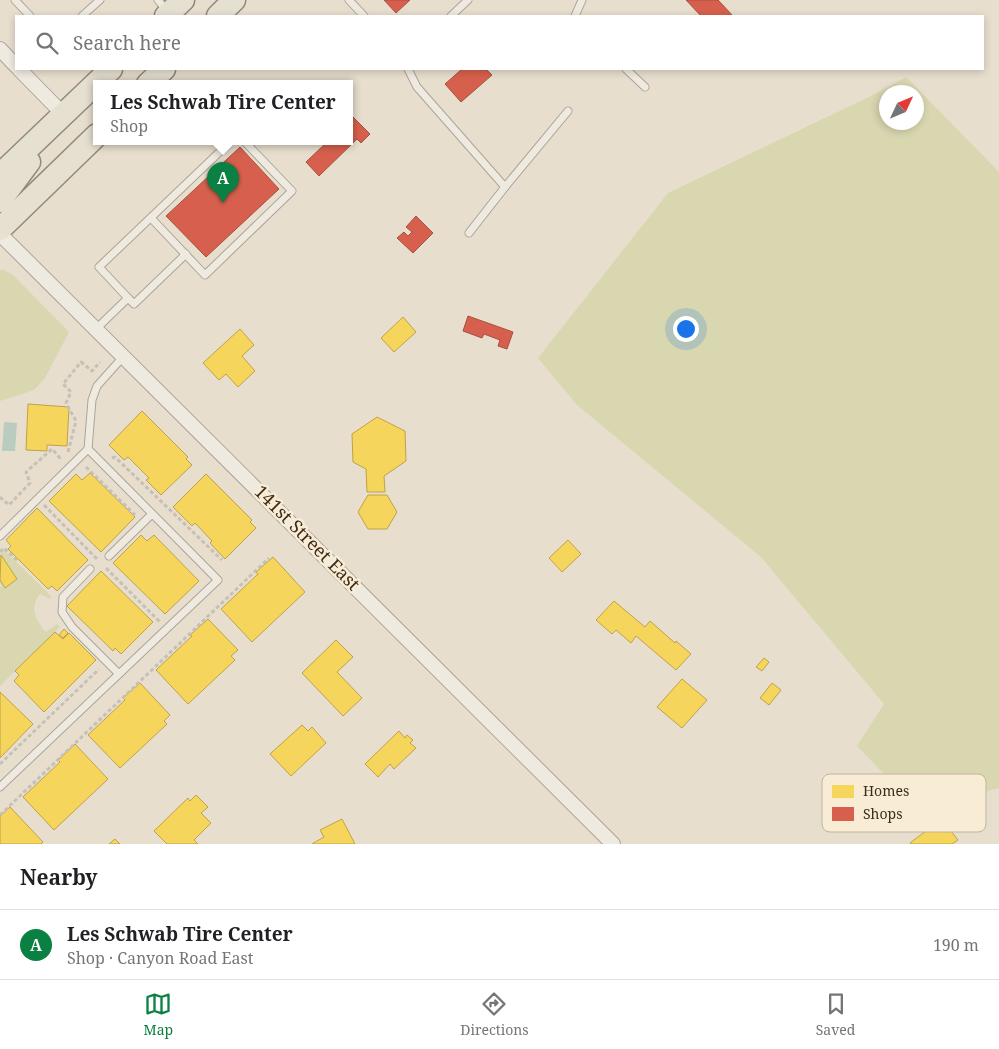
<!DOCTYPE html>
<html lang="en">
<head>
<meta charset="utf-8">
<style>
	:root { --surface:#fff; --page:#f2f2f2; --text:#202124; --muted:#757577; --line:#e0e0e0; --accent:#0b8043 }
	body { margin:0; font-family:"Noto Serif",serif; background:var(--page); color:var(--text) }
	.compass { position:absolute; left:879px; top:85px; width:45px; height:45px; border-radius:50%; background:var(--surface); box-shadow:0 2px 8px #0003; rotate:46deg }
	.you { position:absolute; left:685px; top:328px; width:18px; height:18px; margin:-12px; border:4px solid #fff; border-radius:50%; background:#1a73e8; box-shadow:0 0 0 8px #1a73e833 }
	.badge { display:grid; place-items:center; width:32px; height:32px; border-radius:50%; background:var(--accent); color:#fff; font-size:16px; font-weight:700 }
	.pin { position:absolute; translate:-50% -41px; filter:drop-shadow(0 1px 2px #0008) }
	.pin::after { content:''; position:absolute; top:26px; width:18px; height:15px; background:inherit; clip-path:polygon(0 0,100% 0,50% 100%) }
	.popup { position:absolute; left:93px; top:80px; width:260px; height:65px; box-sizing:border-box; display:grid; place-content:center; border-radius:0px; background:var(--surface); filter:drop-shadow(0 1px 4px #0005); font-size:16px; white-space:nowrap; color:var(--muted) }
	.popup b { font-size:19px; color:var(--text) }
	.popup::after { content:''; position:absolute; left:50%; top:100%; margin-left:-10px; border:10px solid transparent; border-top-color:var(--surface) }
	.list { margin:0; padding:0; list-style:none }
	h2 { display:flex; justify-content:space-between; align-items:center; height:65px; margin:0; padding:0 20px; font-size:21px }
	h2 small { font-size:16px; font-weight:400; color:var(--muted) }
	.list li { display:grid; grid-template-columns:32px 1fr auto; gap:15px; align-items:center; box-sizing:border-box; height:70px; padding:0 20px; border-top:1px solid var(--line) }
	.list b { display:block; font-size:19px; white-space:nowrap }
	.list p { margin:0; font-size:16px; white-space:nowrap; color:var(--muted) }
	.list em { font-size:16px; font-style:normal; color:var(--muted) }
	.icon { flex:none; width:28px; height:28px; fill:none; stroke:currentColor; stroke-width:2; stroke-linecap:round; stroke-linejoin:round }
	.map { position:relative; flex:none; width:999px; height:844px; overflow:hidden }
	.search { position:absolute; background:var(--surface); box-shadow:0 2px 8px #0003; left:15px; right:15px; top:15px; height:55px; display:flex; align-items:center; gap:12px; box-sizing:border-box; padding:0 18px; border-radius:0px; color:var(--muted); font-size:19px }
	.sheet { height:135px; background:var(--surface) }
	nav { display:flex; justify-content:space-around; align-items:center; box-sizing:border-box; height:70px; border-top:1px solid var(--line); background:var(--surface); font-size:14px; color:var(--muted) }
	nav a { display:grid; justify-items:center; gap:2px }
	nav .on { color:var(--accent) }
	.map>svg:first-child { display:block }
	.green { fill:#d9d7b0; fill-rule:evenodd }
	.water { fill:#baccc0 }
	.homes { fill:#f6d55c; stroke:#bea249 }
	.shops { fill:#d6604d; stroke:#a8503f }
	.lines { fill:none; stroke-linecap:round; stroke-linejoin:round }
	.service-casing { stroke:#ada397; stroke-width:9 }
	.minor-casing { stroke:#ada397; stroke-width:16 }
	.primary-casing { stroke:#92897e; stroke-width:25 }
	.path { stroke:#c7c0b7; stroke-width:3; stroke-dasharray:4 2.5; stroke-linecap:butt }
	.service { stroke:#efeae0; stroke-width:7 }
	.minor { stroke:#efeae0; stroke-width:14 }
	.primary { stroke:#e6e0d1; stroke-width:22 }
	.labels { text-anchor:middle; stroke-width:5; stroke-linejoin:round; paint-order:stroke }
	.street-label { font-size:18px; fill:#3d2c1e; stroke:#f8edd4 }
	.key { fill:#f8edd4; stroke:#c0b39d; stroke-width:1 }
	.key-label { font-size:14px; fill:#3d2c1e }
</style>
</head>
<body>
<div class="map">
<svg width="999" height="844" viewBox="0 0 999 844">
	<rect width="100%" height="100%" fill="#e8dece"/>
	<g class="green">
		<path d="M 906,77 L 999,172 L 999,788 L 973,795 L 910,801 L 857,746 L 884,704 L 761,557 L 577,405 L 538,358 L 668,193 L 873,95 ZM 916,92 L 916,122 L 886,122 L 886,92 Z"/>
		<polygon points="0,270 4,270 13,275 69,332 45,378 34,390 0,401"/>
		<path d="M 4,550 L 52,597 L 50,599 L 40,594 C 29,607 36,621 46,632 L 57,624 L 60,627 L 0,686 L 0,587 L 2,586 L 0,583 L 0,554 Z"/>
	</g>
	<polygon class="water" points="4,422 17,423 15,451 2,451"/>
	<g class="homes">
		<polygon points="403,317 416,332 394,352 381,338"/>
		<polygon points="240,329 254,345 242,356 255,371 238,387 226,374 219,380 203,363"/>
		<polygon points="28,404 69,407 67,446 47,445 47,451 26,450"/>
		<polygon points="142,411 188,457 186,459 192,465 161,495 146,480 149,478 128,457 124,460 109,445"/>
		<polygon points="377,417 405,431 406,461 384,476 385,492 367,492 366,469 353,462 352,434"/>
		<polygon points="90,473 135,517 101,552 49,501 76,474 82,480"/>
		<polygon points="206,474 252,520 250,522 256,528 225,559 210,543 212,541 195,523 192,526 173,507"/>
		<polygon points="368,495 387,495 397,512 387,529 368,529 358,512"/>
		<polygon points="37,508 88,560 57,591 52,586 48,589 8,549 11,546 6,540"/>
		<polygon points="141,535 147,541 154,535 199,581 165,614 113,563"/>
		<polygon points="568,540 581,554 562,572 549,558"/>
		<polygon points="1,555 17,579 5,588 0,580"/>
		<polygon points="273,557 305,592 252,642 221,609 258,574 256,572"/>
		<polygon points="101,571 153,622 121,654 115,648 113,651 67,606"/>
		<polygon points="614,601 645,627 650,621 675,643 676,641 691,654 676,670 636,636 631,643 616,630 612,634 596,620"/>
		<polygon points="208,619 238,650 231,656 235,660 188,704 156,670 192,636 190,635"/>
		<polygon points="64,629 68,633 63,638 59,635"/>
		<polygon points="55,632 63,639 69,633 96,660 44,712 14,681 19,675 15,671"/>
		<polygon points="336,640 353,657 337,672 362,698 343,716 302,673"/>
		<polygon points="764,658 769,662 762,671 756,667"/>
		<polygon points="682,679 707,700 682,728 657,707"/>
		<polygon points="140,683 170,715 164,721 167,724 120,768 88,735 125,700 123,698"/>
		<polygon points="772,683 781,690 769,705 760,698"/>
		<polygon points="0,692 33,724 0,758"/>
		<polygon points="302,725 308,731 312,727 326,743 291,776 270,754"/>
		<polygon points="399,731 405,738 407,735 413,740 410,743 416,748 394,769 390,764 378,777 365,764"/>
		<polygon points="75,744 108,779 54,830 23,797 60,762 58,760"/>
		<polygon points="196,795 208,807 201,813 211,823 194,840 198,844 167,844 154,831 188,798 190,801"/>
		<polygon points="10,807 43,842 41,844 0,844 0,816"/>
		<polygon points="342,819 355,844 312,844 324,837 320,830"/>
		<polygon points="943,821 958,840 952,844 911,844 910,843 931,827 933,829"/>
		<polygon points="115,839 120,844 109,844"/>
	</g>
	<g class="shops">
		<polygon points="384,0 410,0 396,13"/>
		<polygon points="686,0 718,0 733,16 701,16"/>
		<polygon points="462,69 486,69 492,75 461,102 445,84"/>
		<polygon points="349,113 370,134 361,143 357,139 319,176 306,162 327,142 349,142"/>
		<polygon points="240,147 279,189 206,257 166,216"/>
		<polygon points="416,216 433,233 413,253 397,238 404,232 408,236 412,232 406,227"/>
		<polygon points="468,316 513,332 507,349 498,346 500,340 484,334 482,338 463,331"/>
	</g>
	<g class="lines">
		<g class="service-casing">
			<g id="service">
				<polyline points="15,0 30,16"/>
				<polyline points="158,0 167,11"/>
				<polyline points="349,0 364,16"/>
				<polyline points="82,16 100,0"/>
				<polyline points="451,16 468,0"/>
				<polyline points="575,16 582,0"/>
				<polyline points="408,69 417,87 505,187 568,111"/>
				<polyline points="626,69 645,87"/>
				<polyline points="151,218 205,275 292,191 245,142"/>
				<polyline points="469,233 505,187"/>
				<polyline points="128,298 134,304 186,254"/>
				<polyline points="96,329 128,298 99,267 230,142"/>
				<polyline points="0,536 88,449 92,400 97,386 123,357"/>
				<polyline points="109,556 152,514"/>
				<polyline points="90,569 63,597 62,612 72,627 119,674"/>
				<polyline points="0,787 218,580 88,449"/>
			</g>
		</g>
		<g class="minor-casing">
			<g id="minor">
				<polyline points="0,49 16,66"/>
				<polyline points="19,69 64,115"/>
				<polyline points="0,234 613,844"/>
			</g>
		</g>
		<g class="primary-casing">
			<g id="primary">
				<polyline points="166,16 183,0"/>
				<polyline points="218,16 234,0"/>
				<polyline points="148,84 164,69"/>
				<polyline points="0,175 111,69"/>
				<polyline points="0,201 29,162"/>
				<polyline points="0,229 97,135"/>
			</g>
		</g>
		<g class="path">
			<polyline points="68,452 76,421 66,403 71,392 63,384 81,362 92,371 100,362"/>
			<polyline points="112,458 115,457 222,560"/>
			<polyline points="86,467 135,515"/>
			<polyline points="0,497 9,505 30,483 26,472 52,449 61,459 62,458"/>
			<polyline points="44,505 98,560"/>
			<polyline points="0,552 4,548 19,562"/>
			<polyline points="106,568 160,622"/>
			<polyline points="0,764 98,670 99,670"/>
			<polyline points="0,815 269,558"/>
		</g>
		<use href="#service" class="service"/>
		<use href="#minor" class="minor"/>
		<use href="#primary" class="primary"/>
	</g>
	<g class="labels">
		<g class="street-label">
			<text transform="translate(307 538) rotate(45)" y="6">141st Street East</text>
		</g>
	</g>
	<rect x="822" y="774" width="164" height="58" rx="8" class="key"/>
	<rect x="832" y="785" width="22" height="13" fill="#f6d55c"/>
	<rect x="832" y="807" width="22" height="14" fill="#d6604d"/>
	<g class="key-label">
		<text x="863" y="796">Homes</text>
		<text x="863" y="819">Shops</text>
	</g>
</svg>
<svg class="compass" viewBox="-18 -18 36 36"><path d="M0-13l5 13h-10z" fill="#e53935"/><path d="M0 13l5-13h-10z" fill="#757577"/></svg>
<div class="you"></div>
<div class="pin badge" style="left:223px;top:203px">A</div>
<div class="popup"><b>Les Schwab Tire Center</b>Shop</div>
<div class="search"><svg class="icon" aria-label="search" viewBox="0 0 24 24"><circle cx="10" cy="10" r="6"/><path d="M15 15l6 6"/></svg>Search here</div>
</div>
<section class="sheet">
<h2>Nearby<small></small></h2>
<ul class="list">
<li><span class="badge">A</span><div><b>Les Schwab Tire Center</b><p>Shop · Canyon Road East</p></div><em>190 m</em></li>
</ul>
</section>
<nav>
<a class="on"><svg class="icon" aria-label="map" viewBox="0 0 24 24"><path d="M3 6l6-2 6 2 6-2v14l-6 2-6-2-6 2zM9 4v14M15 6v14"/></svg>Map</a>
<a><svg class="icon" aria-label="directions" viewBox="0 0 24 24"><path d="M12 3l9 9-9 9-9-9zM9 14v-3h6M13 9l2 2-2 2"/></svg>Directions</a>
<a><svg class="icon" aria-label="saved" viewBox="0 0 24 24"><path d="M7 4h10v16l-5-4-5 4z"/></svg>Saved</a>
</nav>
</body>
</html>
